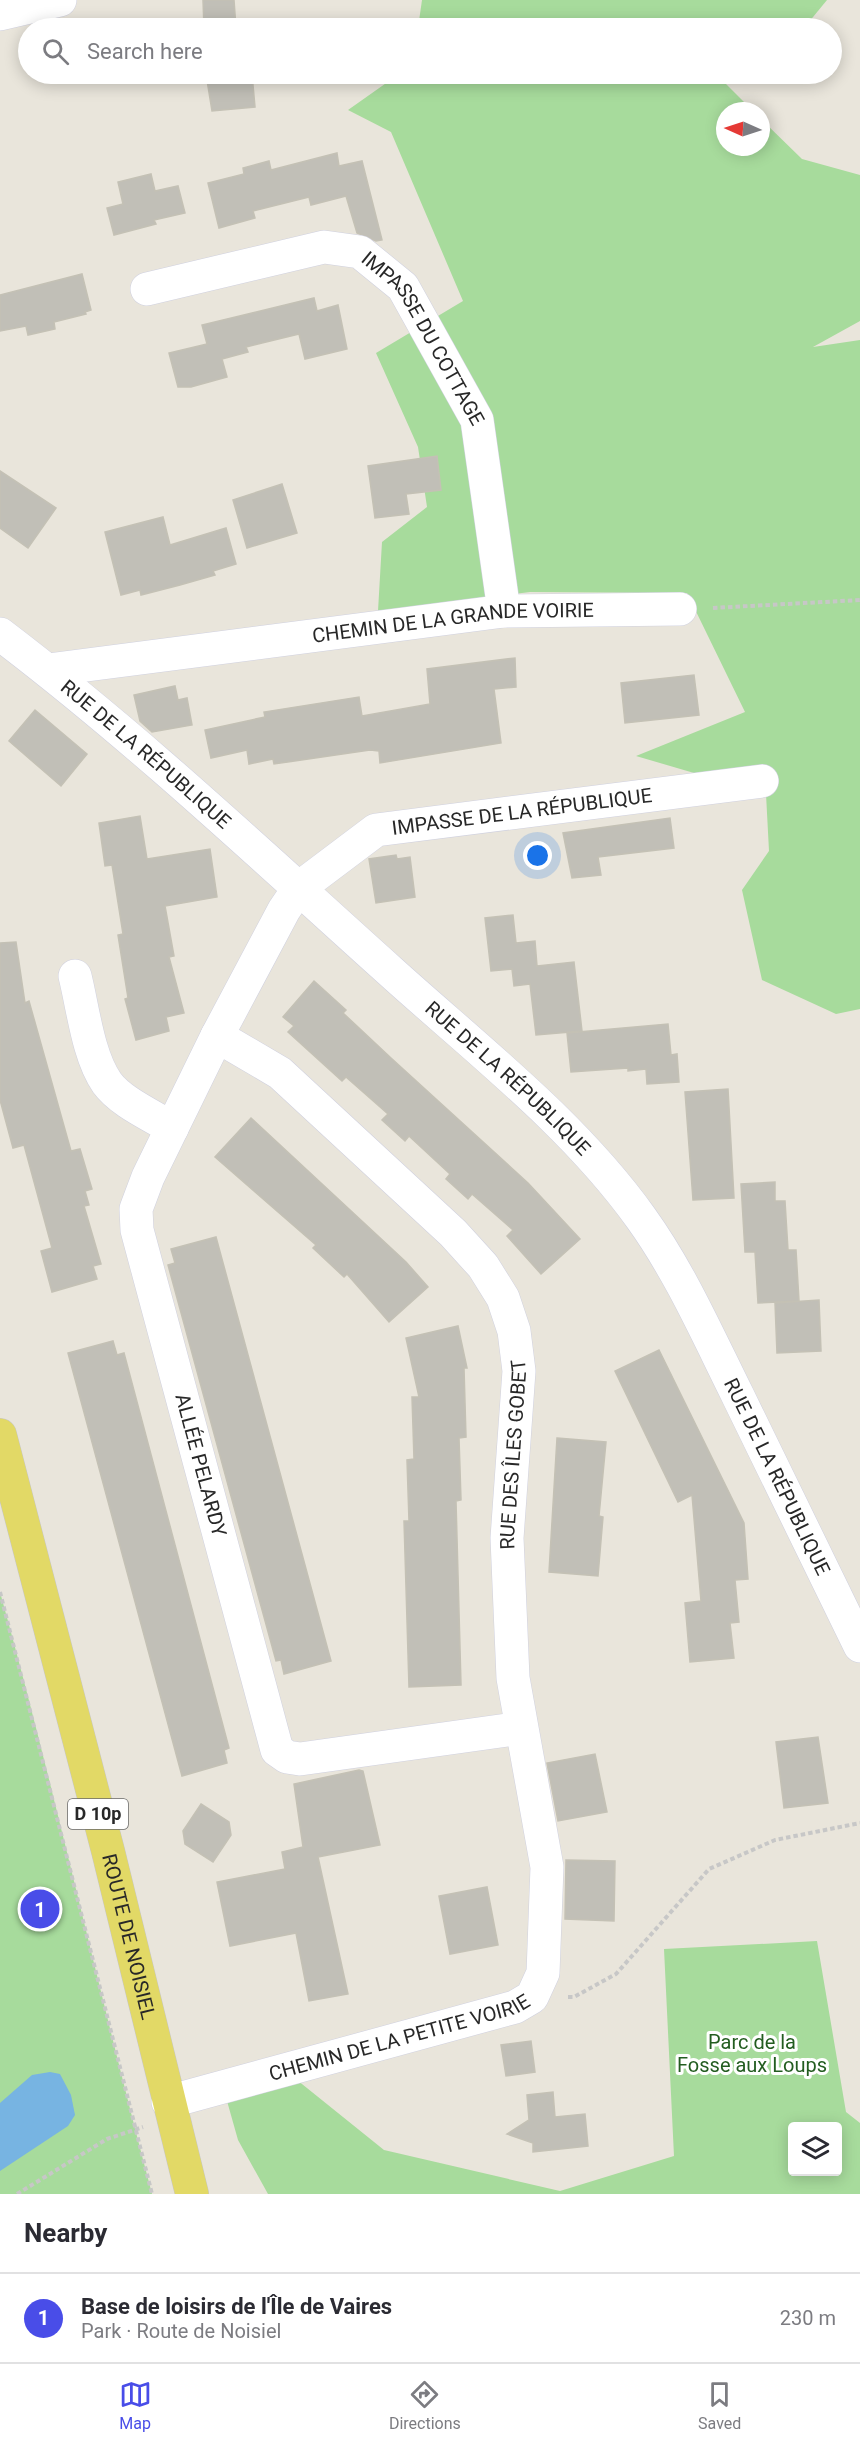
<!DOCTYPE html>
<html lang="en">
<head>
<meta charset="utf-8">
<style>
	:root { --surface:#fff; --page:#f2f2f3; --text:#2b2b33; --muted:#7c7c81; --line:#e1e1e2; --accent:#494de8 }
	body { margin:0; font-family:Roboto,sans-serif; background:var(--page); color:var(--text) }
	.controls { position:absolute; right:18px; bottom:18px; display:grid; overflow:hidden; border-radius:6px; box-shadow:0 3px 15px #0003 }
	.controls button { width:54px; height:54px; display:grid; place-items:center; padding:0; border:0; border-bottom:2px solid var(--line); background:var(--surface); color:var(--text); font:30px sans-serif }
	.compass { position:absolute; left:716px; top:102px; width:54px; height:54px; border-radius:50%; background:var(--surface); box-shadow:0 3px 15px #0003; rotate:273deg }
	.you { position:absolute; left:538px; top:856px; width:21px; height:21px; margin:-15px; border:4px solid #fff; border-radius:50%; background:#1a73e8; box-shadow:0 0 0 9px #1a73e833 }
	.badge { display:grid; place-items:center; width:39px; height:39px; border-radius:50%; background:var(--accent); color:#fff; font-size:20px; font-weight:700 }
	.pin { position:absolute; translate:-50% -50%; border:3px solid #fff; box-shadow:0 2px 6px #0006 }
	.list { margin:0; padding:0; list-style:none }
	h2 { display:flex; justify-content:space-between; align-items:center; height:78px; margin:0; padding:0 24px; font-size:26px }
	h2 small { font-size:20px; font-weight:400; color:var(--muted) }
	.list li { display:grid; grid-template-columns:39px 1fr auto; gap:18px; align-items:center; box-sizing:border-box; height:90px; padding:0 24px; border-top:2px solid var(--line) }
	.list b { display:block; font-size:22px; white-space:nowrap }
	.list p { margin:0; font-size:20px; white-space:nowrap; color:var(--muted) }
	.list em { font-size:20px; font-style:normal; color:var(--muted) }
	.icon { flex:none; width:33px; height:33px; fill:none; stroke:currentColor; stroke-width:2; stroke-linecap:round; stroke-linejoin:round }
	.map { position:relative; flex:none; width:860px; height:2194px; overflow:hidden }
	.search { position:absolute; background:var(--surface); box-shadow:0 3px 15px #0003; left:18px; right:18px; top:18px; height:66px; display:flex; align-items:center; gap:15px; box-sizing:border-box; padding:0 21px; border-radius:33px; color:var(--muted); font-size:22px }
	.sheet { height:168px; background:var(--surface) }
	nav { display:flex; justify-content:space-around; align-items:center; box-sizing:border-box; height:84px; border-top:2px solid var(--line); background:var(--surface); font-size:16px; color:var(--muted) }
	nav a { display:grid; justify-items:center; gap:3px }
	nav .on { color:var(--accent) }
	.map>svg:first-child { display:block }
	.green { fill:#a7db9c; fill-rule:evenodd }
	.water { fill:#77b4e2 }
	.building { fill:#c1bfb7; stroke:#c4c1b5; stroke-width:1.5 }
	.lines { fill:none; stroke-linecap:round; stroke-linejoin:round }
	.minor-casing { stroke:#d0d1df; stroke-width:34 }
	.major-casing { stroke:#c7c7c7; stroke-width:34 }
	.path { stroke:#c7c7c7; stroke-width:4; stroke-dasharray:4.5 3; stroke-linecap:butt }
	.minor { stroke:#fff; stroke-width:33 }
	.major { stroke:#e2d966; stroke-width:33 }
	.labels { text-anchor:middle; stroke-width:6; stroke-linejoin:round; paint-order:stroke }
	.shield { fill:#fff; stroke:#686868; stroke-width:1.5 }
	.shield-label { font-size:18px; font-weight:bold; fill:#282828 }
	.street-label { font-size:20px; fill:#282828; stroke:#fff }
	.park-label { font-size:20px; fill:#235d20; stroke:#fff }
</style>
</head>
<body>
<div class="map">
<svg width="860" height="2194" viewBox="0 0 860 2194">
	<rect width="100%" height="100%" fill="#e9e5db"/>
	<g class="green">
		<polygon points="422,0 827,0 804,28 418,28"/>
		<polygon points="399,74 725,74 725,83 753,111 725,111 725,147 761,147 761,119 802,159 860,175 860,321 813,347 860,340 860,1009 836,1014 762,980 742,890 769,851 766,794 636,756 745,712 687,593 530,592 378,611 382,542 427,507 418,447 376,353 463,301 391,132 348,110"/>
		<path d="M 0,1592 C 55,1791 99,1993 152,2194 L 0,2194 Z"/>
		<path d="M 817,1941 L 846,2112 L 860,2123 L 860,2194 L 268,2194 L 238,2140 L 227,2101 L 297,2080 L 384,2150 L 560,2191 L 674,2156 L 664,1949 ZM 792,2126 L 838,2126 L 838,2172 L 792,2172 Z"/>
	</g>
	<polygon class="water" points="50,2072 60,2074 71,2095 75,2115 68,2126 0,2171 0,2103 32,2075"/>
	<g class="building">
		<polygon points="203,0 234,0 236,28 204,28"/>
		<polygon points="206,74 252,74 255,107 212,111"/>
		<polygon points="337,153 339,166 362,161 382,240 376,241 357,233 346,196 311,205 309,197 253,211 255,218 219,228 208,183 244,174 243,168 269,161 271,170"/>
		<polygon points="151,174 155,191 178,186 185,213 154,220 156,224 114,235 107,208 123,204 118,182"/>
		<polygon points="82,274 91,310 85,312 86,314 54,322 55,329 28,335 26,326 0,331 0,295"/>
		<polygon points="314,298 317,311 338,305 347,349 305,359 299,334 246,347 248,352 222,359 227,377 191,387 178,387 169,353 207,344 202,325"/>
		<polygon points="437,456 441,490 406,494 409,514 375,518 368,466"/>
		<polygon points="0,471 56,508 28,548 0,528"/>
		<polygon points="282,484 297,533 247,548 233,500"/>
		<polygon points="163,517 170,545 226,528 236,564 213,571 215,575 180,585 141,595 140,590 121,595 105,532"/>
		<polygon points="515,658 516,687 494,689 501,743 380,763 379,751 370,750 274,764 273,759 249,764 247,750 211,758 205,730 265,717 264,712 359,697 362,716 430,704 427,669"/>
		<polygon points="694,675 699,715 625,723 621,683"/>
		<polygon points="175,686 178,700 187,698 192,725 152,732 140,721 134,695"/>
		<polygon points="35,710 87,754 61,786 9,741"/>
		<polygon points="140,816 147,859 210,849 217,897 165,906 174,956 169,957 184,1013 166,1017 169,1031 136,1040 125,999 128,998 118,935 123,934 112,865 105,866 99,823"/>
		<polygon points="670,818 674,848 598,857 601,875 572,878 563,833"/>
		<polygon points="396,855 397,859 410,857 415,897 376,903 369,859"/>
		<polygon points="513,915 516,943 535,941 537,966 574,962 582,1031 536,1035 530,984 514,986 512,969 491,971 485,918"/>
		<polygon points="16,942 25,1003 29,1001 71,1151 80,1149 92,1189 85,1191 89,1205 84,1206 101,1264 93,1266 97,1279 52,1292 41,1251 52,1248 24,1145 13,1148 0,1100 0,943"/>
		<polygon points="314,981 346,1010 343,1013 391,1058 528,1183 580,1239 541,1274 507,1236 513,1230 472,1194 468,1199 446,1179 450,1174 409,1136 405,1141 382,1120 388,1114 346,1077 342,1081 288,1032 294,1026 283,1017"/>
		<polygon points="668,1024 671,1055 677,1054 679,1082 647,1084 646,1069 628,1071 628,1068 571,1072 567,1033"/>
		<polygon points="728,1089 734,1198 693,1200 685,1092"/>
		<polygon points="251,1118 406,1262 428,1287 389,1322 347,1274 344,1277 313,1248 316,1245 215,1157"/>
		<polygon points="775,1182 775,1201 785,1201 788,1250 796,1250 799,1301 758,1303 755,1252 745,1252 741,1184"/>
		<polygon points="216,1237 331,1661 284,1674 281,1660 276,1661 168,1265 175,1263 171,1249"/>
		<polygon points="819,1300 821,1351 777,1353 775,1303"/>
		<polygon points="458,1326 467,1368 464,1368 466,1437 459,1438 461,1500 456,1501 461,1685 409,1687 404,1521 409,1521 407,1460 414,1459 412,1397 419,1397 406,1338"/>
		<polygon points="113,1341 117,1355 124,1353 229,1748 224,1750 227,1763 182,1776 68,1353"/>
		<polygon points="659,1350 744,1523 748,1579 735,1580 739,1622 730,1623 734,1658 690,1662 685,1603 701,1601 692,1495 678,1502 615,1371"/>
		<polygon points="557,1438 606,1442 599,1516 603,1517 598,1576 549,1572"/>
		<polygon points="818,1737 828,1803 784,1808 776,1742"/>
		<polygon points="595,1754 607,1812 558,1821 547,1763"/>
		<polygon points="359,1770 363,1771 380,1845 318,1857 348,1994 309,2001 296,1933 230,1946 217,1882 285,1869 282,1852 303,1847 294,1784"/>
		<polygon points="201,1804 229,1822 231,1835 213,1862 185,1844 183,1831"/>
		<polygon points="566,1860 615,1861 614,1921 565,1919"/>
		<polygon points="487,1887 498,1945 450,1954 439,1896"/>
		<polygon points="531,2041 535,2072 506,2076 501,2045"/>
		<polygon points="553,2092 555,2117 585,2114 588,2146 533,2152 533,2143 507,2134 529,2120 527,2095"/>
	</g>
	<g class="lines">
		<g class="minor-casing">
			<g id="minor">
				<polyline points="0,14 60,0"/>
				<path id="s1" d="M 147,289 L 324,247 L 360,252 L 403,287 L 477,420 L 504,611"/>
				<path id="s2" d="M 0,634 C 137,738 262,856 390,971 C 475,1048 573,1123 641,1218 C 680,1272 708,1336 738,1396 C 779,1479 819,1563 860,1646"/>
				<path id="s3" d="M 48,670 L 504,611 L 680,609"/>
				<path d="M 75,976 C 83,1008 88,1056 107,1083 C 121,1102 151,1115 172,1128"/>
				<path id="s4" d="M 521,1728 L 300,1759 L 287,1757 L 277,1750 L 137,1230 L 136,1209 L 148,1177 L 217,1036 L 284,910 L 299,888 L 376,830 L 762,781"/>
				<path id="s5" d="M 168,2102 L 515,2007 L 532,1997 L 543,1973 L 547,1867 L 513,1678 L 507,1538 L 519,1371 L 514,1331 L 503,1298 L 483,1266 L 453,1233 L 280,1073 L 217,1036"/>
			</g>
		</g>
		<g class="major-casing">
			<g id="major">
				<path id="s6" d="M 0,1435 L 108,1851 L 192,2194"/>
			</g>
		</g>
		<g class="path">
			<polyline points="713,608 860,600"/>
			<polyline points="0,1592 152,2194"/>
			<polyline points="568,1997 574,1997 616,1974 709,1869 775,1840 860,1823"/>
			<polyline points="17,2194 107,2139 143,2127"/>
		</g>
		<use href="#minor" class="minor"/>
		<use href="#major" class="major"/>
	</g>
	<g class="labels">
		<rect class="shield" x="68" y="1799" width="60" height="30" rx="4.5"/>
		<g class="shield-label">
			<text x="98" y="1820">D 10p</text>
		</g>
		<g class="street-label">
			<text dy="7" stroke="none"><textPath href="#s1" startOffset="327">IMPASSE DU COTTAGE</textPath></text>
			<text dy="7" stroke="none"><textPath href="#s3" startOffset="408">CHEMIN DE LA GRANDE VOIRIE</textPath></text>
			<text dy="7" stroke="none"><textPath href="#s2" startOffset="189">RUE DE LA RÉPUBLIQUE</textPath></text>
			<text dy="7" stroke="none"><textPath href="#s4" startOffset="1412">IMPASSE DE LA RÉPUBLIQUE</textPath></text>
			<text dy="7" stroke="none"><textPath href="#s2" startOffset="675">RUE DE LA RÉPUBLIQUE</textPath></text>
			<text dy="7" stroke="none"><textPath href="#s5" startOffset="928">RUE DES ÎLES GOBET</textPath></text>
			<text transform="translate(201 1465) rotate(75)" y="7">ALLÉE PELARDY</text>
			<text dy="7" stroke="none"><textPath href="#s2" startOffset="1161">RUE DE LA RÉPUBLIQUE</textPath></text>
			<text dy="7" stroke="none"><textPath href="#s6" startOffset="518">ROUTE DE NOISIEL</textPath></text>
			<text dy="7" stroke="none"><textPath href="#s5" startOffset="240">CHEMIN DE LA PETITE VOIRIE</textPath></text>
		</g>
		<g class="park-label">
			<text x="752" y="2049">Parc de la<tspan x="752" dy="23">Fosse aux Loups</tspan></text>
		</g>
	</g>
</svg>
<div class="controls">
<button><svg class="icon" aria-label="layers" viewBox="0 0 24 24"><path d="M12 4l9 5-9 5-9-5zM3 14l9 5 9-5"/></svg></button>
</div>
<svg class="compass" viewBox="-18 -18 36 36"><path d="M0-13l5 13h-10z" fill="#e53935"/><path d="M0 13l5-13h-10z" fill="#7c7c81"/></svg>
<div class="you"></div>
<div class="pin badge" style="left:40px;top:1909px">1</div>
<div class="search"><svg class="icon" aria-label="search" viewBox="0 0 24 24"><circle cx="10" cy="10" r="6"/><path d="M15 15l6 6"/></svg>Search here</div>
</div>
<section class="sheet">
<h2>Nearby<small></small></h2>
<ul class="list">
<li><span class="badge">1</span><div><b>Base de loisirs de l'Île de Vaires</b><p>Park · Route de Noisiel</p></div><em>230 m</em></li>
</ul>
</section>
<nav>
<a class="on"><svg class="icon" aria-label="map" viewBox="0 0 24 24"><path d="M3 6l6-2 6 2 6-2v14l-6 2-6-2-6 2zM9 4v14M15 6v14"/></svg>Map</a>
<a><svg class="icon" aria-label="directions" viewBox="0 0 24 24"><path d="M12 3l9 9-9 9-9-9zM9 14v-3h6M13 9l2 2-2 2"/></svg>Directions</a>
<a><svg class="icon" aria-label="saved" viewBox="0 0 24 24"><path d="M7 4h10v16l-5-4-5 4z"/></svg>Saved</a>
</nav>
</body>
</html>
